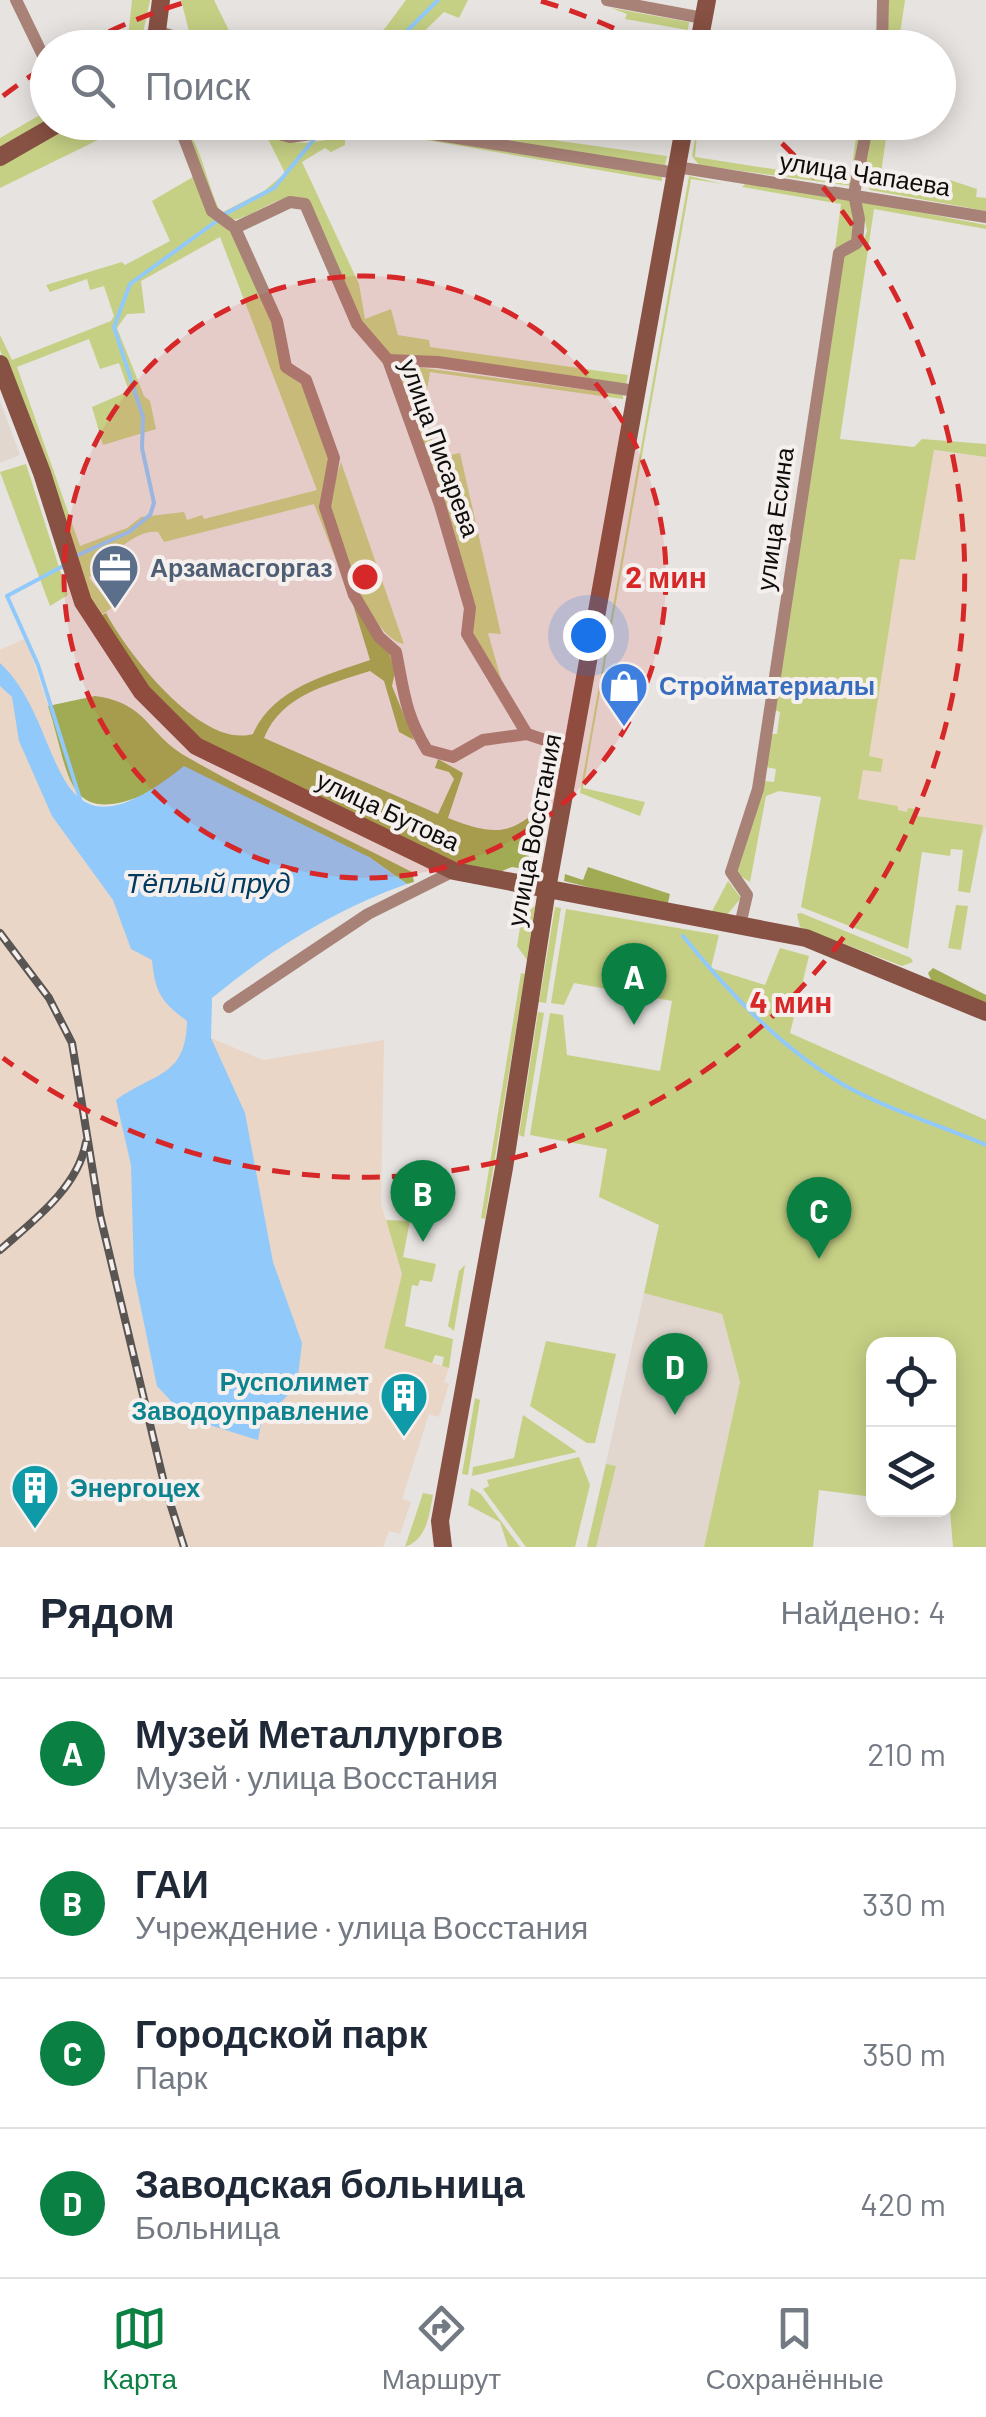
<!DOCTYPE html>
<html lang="ru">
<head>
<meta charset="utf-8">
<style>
	:root { --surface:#fff; --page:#f2f2f3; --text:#1f2937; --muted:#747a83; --line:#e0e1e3; --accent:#0b8043 }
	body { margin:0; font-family:Barlow,sans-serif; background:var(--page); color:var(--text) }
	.controls { position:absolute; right:30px; bottom:30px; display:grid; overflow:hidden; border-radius:20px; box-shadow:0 5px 25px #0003 }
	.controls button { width:90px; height:90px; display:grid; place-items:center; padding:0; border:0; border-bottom:2px solid var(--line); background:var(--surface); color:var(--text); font:50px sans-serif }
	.you { position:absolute; left:588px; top:635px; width:35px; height:35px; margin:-25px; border:8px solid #fff; border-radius:50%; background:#1a73e8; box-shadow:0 0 0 15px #1a73e833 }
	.badge { display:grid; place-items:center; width:65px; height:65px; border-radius:50%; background:var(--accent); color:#fff; font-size:32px; font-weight:700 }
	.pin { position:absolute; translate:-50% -82px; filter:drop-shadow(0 2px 5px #0008) }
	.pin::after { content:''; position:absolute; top:52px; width:35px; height:30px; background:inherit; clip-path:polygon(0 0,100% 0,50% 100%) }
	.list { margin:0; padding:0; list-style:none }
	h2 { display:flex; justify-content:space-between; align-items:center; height:130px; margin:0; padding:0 40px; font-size:42px }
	h2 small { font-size:32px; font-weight:400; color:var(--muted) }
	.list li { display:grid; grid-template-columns:65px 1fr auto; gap:30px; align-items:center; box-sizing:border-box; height:150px; padding:0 40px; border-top:2px solid var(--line) }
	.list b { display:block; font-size:38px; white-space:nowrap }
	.list p { margin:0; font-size:32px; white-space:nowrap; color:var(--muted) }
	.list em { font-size:32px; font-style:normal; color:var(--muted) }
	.icon { flex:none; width:55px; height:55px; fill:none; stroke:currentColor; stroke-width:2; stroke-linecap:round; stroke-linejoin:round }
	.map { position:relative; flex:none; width:986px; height:1547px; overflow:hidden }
	.search { position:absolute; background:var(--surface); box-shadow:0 5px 25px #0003; left:30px; right:30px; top:30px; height:110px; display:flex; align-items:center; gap:25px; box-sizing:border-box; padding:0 35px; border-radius:55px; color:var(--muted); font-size:38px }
	.sheet { height:730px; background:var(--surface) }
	nav { display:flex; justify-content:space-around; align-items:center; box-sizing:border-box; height:140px; border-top:2px solid var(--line); background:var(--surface); font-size:28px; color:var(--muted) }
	nav a { display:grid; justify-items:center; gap:5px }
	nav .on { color:var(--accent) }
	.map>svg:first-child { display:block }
	.built { fill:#e2d7cf }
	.industrial { fill:#e9d6c7 }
	.green { fill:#c6d084; fill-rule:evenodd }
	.forest { fill:#a1ab53 }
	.water { fill:#91c9fa }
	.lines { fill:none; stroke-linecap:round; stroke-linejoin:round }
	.stream { stroke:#91c9fa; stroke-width:4 }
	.street { stroke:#a88177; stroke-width:12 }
	.secondary { stroke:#875143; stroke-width:18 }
	.rail-casing { stroke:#585553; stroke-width:8 }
	.rail { stroke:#f5f0ed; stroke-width:4; stroke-dasharray:11; stroke-linecap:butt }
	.ring { fill:none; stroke:#d62828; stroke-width:5; stroke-dasharray:18 12 }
	.labels { text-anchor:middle; stroke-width:8; stroke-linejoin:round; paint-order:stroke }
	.street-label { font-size:25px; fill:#0f0d0c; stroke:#f5f0ed }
	.service-label { font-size:25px; font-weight:bold; fill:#4e5e75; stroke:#f5f0ed; text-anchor:start }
	.shop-label { font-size:25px; font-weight:bold; fill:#366cbe; stroke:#f5f0ed; text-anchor:start }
	.culture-label { font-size:25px; font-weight:bold; fill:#0d838f; stroke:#f5f0ed; text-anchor:end }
	.water-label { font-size:28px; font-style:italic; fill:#003a60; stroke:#f5f0ed }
	.centre { fill:#d62828; stroke:#f5f0ed; stroke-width:5 }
	.ring-label { font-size:30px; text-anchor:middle; font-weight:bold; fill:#d62828; stroke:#f5f0ed; stroke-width:8; stroke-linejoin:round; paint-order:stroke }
</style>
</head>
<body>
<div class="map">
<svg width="986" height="1547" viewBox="0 0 986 1547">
	<rect width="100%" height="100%" fill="#e7e3e0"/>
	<g class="built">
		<polygon points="0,401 20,455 0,463"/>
		<polygon points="644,1293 722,1314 740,1382 704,1547 587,1547"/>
	</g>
	<g class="industrial">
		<polygon points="824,438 986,457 986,826 978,844 964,850 821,829 826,797 778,791"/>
		<polygon points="26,638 77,796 211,1038 263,1060 384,1040 381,1204 402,1274 384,1348 449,1368 444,1382 449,1384 439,1417 429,1414 402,1499 411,1502 400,1534 389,1531 383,1547 0,1547 0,650"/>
	</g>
	<g class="green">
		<polygon points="132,0 150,0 140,47 127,47"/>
		<polygon points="181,0 214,0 237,47 190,35"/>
		<polygon points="406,0 468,0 459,18 444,12 408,47 371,47"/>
		<polygon points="889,0 905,0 898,47 887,48"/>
		<polygon points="611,8 689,22 688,30 625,19 627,14"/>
		<polygon points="47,111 47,120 0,149 0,138"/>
		<polygon points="66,123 102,123 108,135 0,188 0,163"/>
		<path d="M 182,123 C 203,147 206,184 221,213 L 264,191 L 285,173 L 260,123 C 285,152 308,142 345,137 L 345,145 L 331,152 L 325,148 L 302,162 L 359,284 L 365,319 L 391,309 L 398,335 L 429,340 L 430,347 L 628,375 L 626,385 L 439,359 L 391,357 L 361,323 L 309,201 C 281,186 254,222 225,220 C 205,200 195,150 182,123 Z"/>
		<polygon points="394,123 432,123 667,156 665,166"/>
		<polygon points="698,123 695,157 850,181 858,123 864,123 852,186 699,165 692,156"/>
		<polygon points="873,123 888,123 880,181 947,192 950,180 977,189 976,197 986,198 986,211 870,190 863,175"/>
		<polygon points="380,132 662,176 662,181"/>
		<path d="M 198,174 L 210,214 L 231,233 L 272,321 L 283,371 L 303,386 L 330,458 L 321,507 L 352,601 L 314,504 L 164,542 L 158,532 C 133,529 105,562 89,578 L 113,607 L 97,618 L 0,350 L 0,335 L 12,360 L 111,321 L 114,316 L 104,286 L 90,290 L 87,279 L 50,292 L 46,285 L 122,262 L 125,265 L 170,241 L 152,201 ZM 220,237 L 317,490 L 204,519 L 202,515 L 187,520 L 184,512 L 141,517 L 127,528 L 80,546 L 17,367 L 89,339 L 100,369 L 119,363 L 129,391 L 92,407 L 103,445 L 156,429 L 150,401 L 144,396 L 117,328 L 127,314 L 145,313 L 141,281 Z"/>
		<polygon points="689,176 723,184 691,179 583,788 645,802 640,816 580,793"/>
		<polygon points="745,184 850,199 855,217 853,240 835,249 841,204 742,187"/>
		<polygon points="861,201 986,225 986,229 874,209 840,439 914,447 922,439 986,444 986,457 934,450 915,560 900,559 869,756 883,759 881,772 863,770 858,799 898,806 898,810 907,812 908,808 916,809 916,816 983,825 970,893 958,891 963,850 951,849 950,856 922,852 908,949 801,907 821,797 779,791 766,796 750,882 734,872 764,781 774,782 776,769 766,767 771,734 777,734 780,712 774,710 843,256 862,245 867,231"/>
		<polygon points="395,364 623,395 623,399 430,372 425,402 436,458 460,453 501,634 488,633 505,693 471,630"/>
		<path d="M 341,462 L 404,644 C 373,640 329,537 328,507 C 328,494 337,475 341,462 Z"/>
		<polygon points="26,464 68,595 50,606 0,472"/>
		<polygon points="728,881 741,898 726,916 711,913"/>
		<polygon points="956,905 968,906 961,950 948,948"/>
		<polygon points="535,906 527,960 517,946 522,915"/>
		<polygon points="555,907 561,908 546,1003 539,1002"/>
		<polygon points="566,909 719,935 711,968 765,985 780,948 809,956 790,1033 986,1120 986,1547 953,1547 950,1511 942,1510 948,1510 948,1344 874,1344 873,1497 819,1490 813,1547 704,1547 740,1382 722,1314 644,1293 659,1225 599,1197 607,1149 530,1135 550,1013 563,1015 567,1055 660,1071 672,1001 574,983 564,1005 551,1003"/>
		<polygon points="801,913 911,958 913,962 902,966 800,927 797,914"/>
		<polygon points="521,973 525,974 485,1219 481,1218"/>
		<polygon points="538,1012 544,1013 524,1137 519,1135"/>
		<polygon points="386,1220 410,1221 403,1257 436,1264 432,1282 420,1280 418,1286 412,1285 405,1326 453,1339 449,1368 442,1366 444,1357 435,1355 432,1363 384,1348 402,1274"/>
		<polygon points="465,1265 454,1331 448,1326 459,1271"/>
		<polygon points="546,1341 616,1354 595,1443 587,1443 530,1406"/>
		<polygon points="475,1398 480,1400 468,1475 462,1474"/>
		<polygon points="523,1415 577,1452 472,1476 473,1467 514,1458"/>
		<polygon points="579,1457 590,1485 575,1547 526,1547 483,1489 489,1486 487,1480"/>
		<polygon points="606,1464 616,1466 596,1547 587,1547"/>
		<polygon points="471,1488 481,1494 520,1547 508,1547 500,1522 468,1505"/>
		<path d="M 423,1493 L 433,1495 C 429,1516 427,1539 405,1547 Z"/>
	</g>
	<g class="forest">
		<path d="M 352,601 L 390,655 L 395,672 L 392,686 L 414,740 L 399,732 L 384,681 L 370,671 C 328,685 282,694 264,738 L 438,814 L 454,779 L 449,772 L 435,768 L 438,759 L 463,773 L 448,818 C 499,838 515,835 552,795 C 546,823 532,841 525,869 L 512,867 L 497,873 L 457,865 L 216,750 C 165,715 133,668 97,618 L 106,613 C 128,654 201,749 253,734 C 273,688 327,675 370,660 Z"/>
		<path d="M 95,696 C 148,703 147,734 187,757 C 260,799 338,834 412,872 L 414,882 L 407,884 L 369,857 L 153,791 C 64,831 71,776 48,706 Z"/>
		<polygon points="588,867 670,894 667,907 564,881 565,874 583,880"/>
		<polygon points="933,968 986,995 986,1006 932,982 928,973"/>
	</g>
	<path class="water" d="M 0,663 C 70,728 43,879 184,766 L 369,857 L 407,884 C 336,909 270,950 212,998 L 211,1038 L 245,1113 L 273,1262 L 302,1343 L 297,1385 L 261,1424 L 258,1440 L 187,1418 L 157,1386 L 134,1275 L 131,1165 L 116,1100 C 155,1072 186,1077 187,1021 C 161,1002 155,992 152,960 L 131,949 L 113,900 L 52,816 L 19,741 L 12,697 L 0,686 Z"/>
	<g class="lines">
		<g class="stream">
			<polyline points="390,48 438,0"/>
			<polyline points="225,214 274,188 315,138"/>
			<polyline points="76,556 129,532 150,515 154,503 142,448 143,417 114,327 130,284 218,220"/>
			<polyline points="65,565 7,596 38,665 81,802"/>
			<path d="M 683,936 C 728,992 780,1047 842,1084 C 886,1109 939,1125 986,1145"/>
		</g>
		<g class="street">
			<polyline points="16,0 48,66"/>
			<polyline points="607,0 703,18"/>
			<polyline points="157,31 209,48"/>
			<polyline points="882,48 883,0"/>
			<path d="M 178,122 L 212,211 L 235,228 L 277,321 L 286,367 L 306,380 L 334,458 L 325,507 L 354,595 L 379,637 L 396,652 C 404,692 405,714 427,750 L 453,757 L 483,740 L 527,734"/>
			<polyline points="268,122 279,134 290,137 375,125 676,173"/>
			<polyline points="677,167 986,217"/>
			<polyline points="235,228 290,202 305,204 357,324 388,360 440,505 470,608 467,634 527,734 575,750"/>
			<polyline points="388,360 438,362 636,391"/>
			<polyline points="740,925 747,895 731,872 758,789 839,253 857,243 859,219 854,194 868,122"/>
			<polyline points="229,1007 368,914 454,871"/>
		</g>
		<g class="secondary">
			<polyline points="150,48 157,31 161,0"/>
			<polyline points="698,48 707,0"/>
			<polyline points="0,157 61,122"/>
			<polyline points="0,364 42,473 83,602 142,692 196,746 454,871 806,938 986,1012"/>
			<polyline points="443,1547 440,1521 504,1168 547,889 685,122"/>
		</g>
		<g class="rail-casing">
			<g id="rail">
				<polyline points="0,933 49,998 72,1043 100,1215 165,1487 184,1547"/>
				<path d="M 0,1250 C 33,1221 78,1188 86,1142"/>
			</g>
		</g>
		<use href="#rail" class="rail"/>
	</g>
	<circle cx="365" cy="577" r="301" fill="#d62828" fill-opacity=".12"/>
	<g class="ring">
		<circle cx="365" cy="577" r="301"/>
		<path d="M3 96A602 602 0 0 1 46 66M82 45A602 602 0 0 1 189 1M541 1A602 602 0 0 1 648 45M760 123A602 602 0 0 1 3 1058"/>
	</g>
	<defs>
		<g id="office-pin" transform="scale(2.5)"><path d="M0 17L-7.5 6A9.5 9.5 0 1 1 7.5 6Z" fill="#5c6f8a" stroke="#f5f0ed"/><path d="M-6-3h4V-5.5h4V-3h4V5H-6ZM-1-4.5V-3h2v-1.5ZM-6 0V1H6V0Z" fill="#fff"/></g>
		<g id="shop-pin" transform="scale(2.5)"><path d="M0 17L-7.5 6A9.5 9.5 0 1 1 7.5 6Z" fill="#3f7fe0" stroke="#f5f0ed"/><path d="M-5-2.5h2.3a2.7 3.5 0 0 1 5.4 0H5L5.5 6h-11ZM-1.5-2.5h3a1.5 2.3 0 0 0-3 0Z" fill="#fff"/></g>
		<g id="building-pin" transform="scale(2.5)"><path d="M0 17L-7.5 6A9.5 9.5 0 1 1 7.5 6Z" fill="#0f9aa8" stroke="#f5f0ed"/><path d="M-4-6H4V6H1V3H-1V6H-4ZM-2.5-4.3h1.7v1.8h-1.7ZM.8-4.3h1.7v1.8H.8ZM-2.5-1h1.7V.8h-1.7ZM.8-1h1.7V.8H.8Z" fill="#fff"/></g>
	</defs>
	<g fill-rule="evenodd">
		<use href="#office-pin" x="115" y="568"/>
		<use href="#shop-pin" x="624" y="686"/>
		<use href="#building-pin" x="404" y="1396"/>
		<use href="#building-pin" x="35" y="1488"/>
	</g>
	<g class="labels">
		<g class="street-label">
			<text transform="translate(865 174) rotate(9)" y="9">улица Чапаева</text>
			<text transform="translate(440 448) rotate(70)" y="9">улица Писарева</text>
			<text transform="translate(775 519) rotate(-82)" y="9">улица Есина</text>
			<text transform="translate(388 811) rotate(25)" y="9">улица Бутова</text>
			<text transform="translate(534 830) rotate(-79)" y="9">улица Восстания</text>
		</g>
		<g class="service-label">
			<text x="150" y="577">Арзамасгоргаз</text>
		</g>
		<g class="shop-label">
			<text x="659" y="695">Стройматериалы</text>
		</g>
		<g class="culture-label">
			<text x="369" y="1391">Русполимет<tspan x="369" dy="29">Заводоуправление</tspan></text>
			<text x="70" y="1497" text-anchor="start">Энергоцех</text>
		</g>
		<g class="water-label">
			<text x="208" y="893">Тёплый пруд</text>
		</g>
	</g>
	<circle cx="365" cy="577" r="15" class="centre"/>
	<g class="ring-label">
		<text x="666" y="588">2 мин</text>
		<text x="791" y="1013">4 мин</text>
	</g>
</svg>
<div class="controls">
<button><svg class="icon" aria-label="locate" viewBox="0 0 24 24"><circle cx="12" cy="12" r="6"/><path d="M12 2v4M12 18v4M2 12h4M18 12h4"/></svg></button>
<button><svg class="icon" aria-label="layers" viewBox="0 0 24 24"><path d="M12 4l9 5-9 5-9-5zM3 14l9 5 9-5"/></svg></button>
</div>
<div class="you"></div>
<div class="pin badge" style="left:634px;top:1025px">A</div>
<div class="pin badge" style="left:423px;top:1242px">B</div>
<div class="pin badge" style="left:819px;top:1259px">C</div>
<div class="pin badge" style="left:675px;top:1415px">D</div>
<div class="search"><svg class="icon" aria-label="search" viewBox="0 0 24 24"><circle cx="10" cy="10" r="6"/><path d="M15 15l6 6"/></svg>Поиск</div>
</div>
<section class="sheet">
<h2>Рядом<small>Найдено: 4</small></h2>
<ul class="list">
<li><span class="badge">A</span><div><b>Музей Металлургов</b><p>Музей · улица Восстания</p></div><em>210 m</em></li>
<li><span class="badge">B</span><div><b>ГАИ</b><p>Учреждение · улица Восстания</p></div><em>330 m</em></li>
<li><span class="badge">C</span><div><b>Городской парк</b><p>Парк</p></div><em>350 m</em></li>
<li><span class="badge">D</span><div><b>Заводская больница</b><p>Больница</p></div><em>420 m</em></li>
</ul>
</section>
<nav>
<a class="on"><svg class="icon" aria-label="map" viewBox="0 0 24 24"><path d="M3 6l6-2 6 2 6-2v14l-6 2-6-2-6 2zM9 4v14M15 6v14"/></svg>Карта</a>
<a><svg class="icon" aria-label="directions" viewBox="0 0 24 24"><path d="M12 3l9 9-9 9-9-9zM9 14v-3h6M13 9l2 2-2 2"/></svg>Маршрут</a>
<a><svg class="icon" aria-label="saved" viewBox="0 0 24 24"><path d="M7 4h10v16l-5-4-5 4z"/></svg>Сохранённые</a>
</nav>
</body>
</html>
